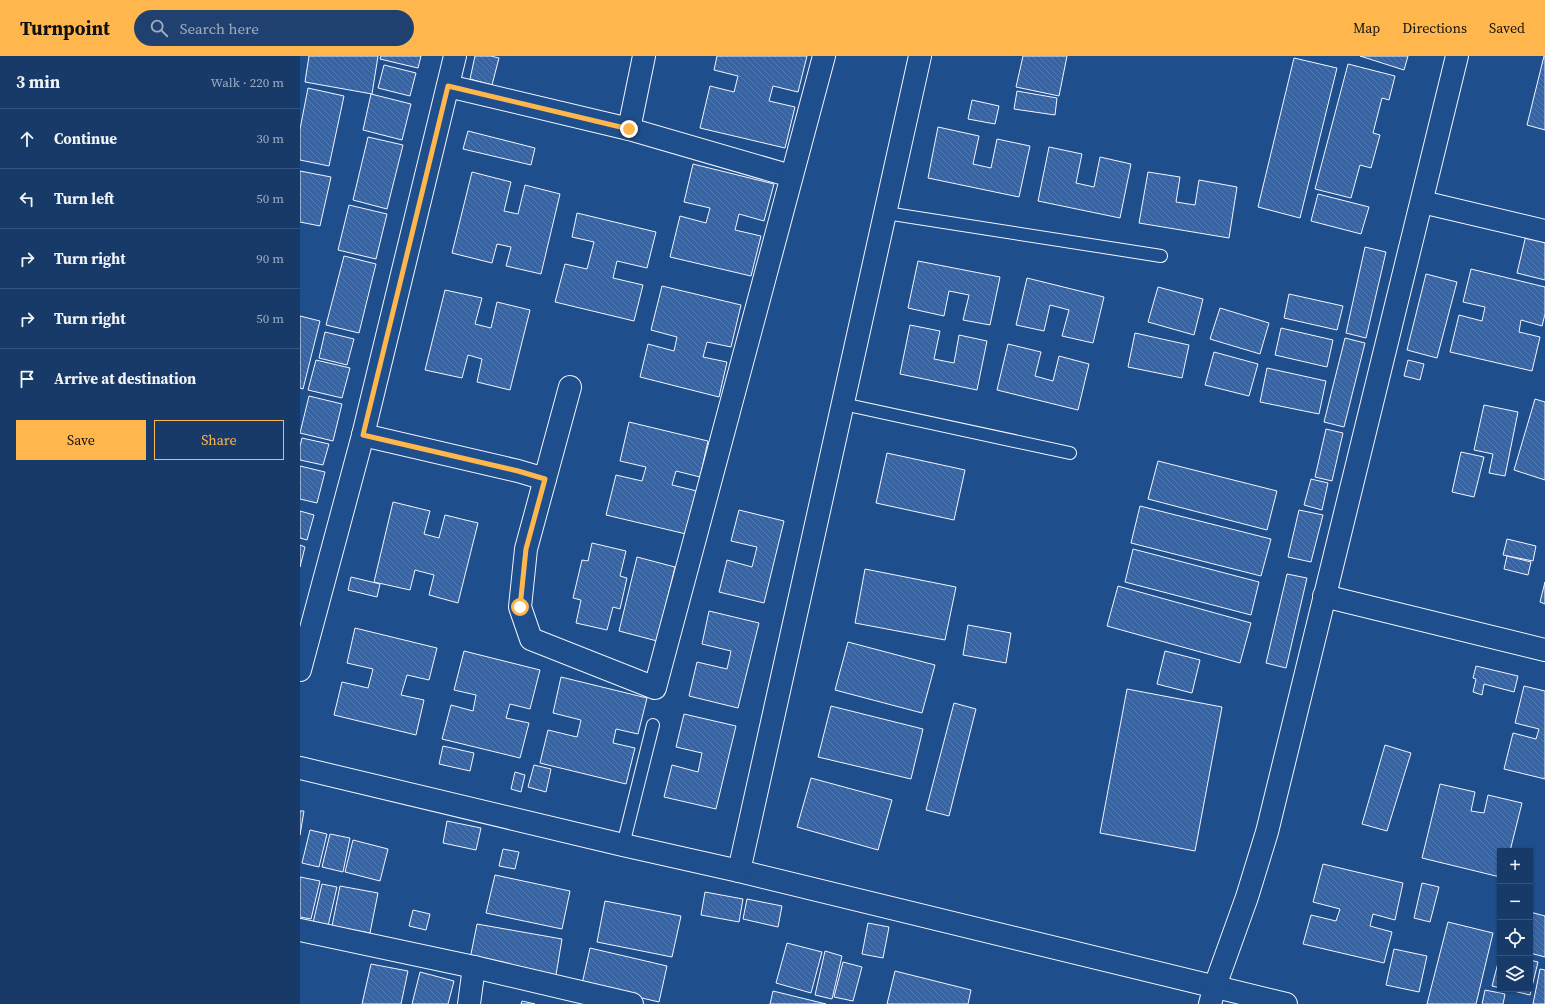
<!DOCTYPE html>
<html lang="en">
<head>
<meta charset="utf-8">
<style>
	:root { --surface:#173a69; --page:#20416f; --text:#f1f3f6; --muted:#9eadc0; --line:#36547d; --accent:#ffb74d }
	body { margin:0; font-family:"Source Serif 4",serif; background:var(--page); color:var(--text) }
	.controls { position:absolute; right:12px; bottom:12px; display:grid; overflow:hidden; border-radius:0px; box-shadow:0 1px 3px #0004 }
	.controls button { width:36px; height:36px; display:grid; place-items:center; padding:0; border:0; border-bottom:1px solid var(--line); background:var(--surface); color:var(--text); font:20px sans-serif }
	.stop { position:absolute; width:12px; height:12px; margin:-9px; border:3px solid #ffb74d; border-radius:50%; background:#fff }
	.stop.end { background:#ffb74d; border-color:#fff; box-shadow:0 1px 4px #0008 }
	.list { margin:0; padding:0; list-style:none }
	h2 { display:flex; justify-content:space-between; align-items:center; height:52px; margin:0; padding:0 16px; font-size:17px }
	h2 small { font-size:13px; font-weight:400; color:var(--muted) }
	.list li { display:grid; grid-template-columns:26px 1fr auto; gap:12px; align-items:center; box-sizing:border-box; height:60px; padding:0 16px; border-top:1px solid var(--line) }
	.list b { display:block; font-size:15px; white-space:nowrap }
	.list em { font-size:13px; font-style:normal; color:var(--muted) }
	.actions { display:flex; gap:8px; padding:12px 16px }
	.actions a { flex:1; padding:9px 0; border:1px solid var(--accent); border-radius:0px; text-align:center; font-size:14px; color:var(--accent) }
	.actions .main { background:var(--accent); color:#111 }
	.icon { flex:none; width:22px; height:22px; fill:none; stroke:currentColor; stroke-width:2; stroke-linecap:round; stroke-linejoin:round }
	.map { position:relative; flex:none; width:1245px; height:948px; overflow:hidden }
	header { display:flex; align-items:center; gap:24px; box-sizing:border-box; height:56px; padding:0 20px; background:var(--accent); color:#111 }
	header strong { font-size:19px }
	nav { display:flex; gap:22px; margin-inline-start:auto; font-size:14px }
	.search { width:280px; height:36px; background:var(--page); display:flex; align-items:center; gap:10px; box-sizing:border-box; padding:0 14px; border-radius:22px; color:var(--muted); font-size:15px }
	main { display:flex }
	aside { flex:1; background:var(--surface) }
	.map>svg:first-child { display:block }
	.building { fill:url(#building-back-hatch); stroke:#f2f6ff }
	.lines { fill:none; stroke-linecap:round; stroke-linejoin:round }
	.lane-casing { stroke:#f2f6ff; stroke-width:14 }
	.street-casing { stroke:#f2f6ff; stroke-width:24 }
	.lane { stroke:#1f4e8c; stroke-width:12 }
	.street { stroke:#1f4e8c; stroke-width:22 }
	.route { stroke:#ffb74d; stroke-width:5 }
</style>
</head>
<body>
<header>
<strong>Turnpoint</strong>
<div class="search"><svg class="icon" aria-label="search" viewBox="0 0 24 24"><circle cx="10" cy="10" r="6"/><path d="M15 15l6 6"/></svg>Search here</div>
<nav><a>Map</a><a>Directions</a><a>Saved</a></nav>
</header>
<main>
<aside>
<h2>3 min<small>Walk · 220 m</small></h2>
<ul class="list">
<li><svg class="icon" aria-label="ahead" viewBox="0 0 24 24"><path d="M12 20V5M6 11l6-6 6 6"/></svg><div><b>Continue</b></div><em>30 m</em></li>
<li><svg class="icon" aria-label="left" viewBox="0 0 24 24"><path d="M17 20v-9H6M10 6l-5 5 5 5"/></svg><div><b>Turn left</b></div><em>50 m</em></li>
<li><svg class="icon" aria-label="right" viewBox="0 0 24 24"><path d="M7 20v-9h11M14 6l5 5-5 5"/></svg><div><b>Turn right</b></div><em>90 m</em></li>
<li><svg class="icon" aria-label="right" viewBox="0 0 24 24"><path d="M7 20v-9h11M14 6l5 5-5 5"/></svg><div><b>Turn right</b></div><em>50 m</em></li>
<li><svg class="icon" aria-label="arrive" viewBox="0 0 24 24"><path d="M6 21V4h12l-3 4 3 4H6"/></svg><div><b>Arrive at destination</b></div></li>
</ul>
<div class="actions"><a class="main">Save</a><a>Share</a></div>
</aside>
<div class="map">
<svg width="1245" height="948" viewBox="0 0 1245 948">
	<defs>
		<pattern id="building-back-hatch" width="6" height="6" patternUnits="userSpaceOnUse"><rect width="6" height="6" fill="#3563a3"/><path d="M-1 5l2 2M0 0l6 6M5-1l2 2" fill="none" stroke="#537ab1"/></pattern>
	</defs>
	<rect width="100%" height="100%" fill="#1f4e8c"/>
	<g class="building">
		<polygon points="9,0 78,0 72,38 5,26"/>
		<polygon points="81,0 121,0 118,12 80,3"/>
		<polygon points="175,0 191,0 199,2 192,29 170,23"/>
		<polygon points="417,0 507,0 498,36 473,30 469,45 495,51 485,92 400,72 410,30 434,36 438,20 414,14"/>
		<polygon points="723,0 767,0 759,40 716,31"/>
		<polygon points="1060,0 1108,0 1104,14"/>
		<polygon points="1244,0 1245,0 1245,74 1227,69"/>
		<polygon points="994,2 1037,12 1000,162 958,151"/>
		<polygon points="1048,8 1095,20 1089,44 1082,42 1073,77 1080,79 1071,112 1060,109 1051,142 1015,133"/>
		<polygon points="84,9 116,17 110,40 78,32"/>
		<polygon points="8,32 44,40 29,110 0,104 0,73"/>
		<polygon points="717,35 757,42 755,59 714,53"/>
		<polygon points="71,38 111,48 102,84 63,74"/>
		<polygon points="672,44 699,50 695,68 668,63"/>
		<polygon points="638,71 679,80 673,108 691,112 697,83 730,90 719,141 628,122"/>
		<polygon points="168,75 235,92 231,109 163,93"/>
		<polygon points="68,81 103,89 87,153 53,144"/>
		<polygon points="749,91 782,98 776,127 794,131 800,101 831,108 820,162 738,145"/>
		<polygon points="393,108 474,128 464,165 439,158 435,174 461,180 451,220 370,201 380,160 406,167 410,152 384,146"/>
		<polygon points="0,115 31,121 20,170 0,166"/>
		<polygon points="172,116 211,126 204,155 218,158 225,129 260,138 241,218 206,210 211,191 197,188 192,207 152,197"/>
		<polygon points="848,116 880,121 876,146 895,149 899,124 937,131 929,182 839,167"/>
		<polygon points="1018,138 1069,151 1061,178 1011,165"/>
		<polygon points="49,149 87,158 76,203 38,194"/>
		<polygon points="277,157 356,176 347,212 317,205 313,222 343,229 334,265 255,246 265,208 287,213 294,186 272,181"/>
		<polygon points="1227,175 1245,179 1245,224 1217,217"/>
		<polygon points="1065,191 1086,196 1066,282 1046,277"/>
		<polygon points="44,200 76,208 59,277 26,269"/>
		<polygon points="618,205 700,221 690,269 663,264 669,239 649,235 644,260 608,252"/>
		<polygon points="1171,213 1245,231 1245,258 1242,270 1221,264 1219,276 1240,281 1232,315 1150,296 1159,259 1182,265 1185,251 1163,246"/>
		<polygon points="1126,218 1157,226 1137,302 1107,294"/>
		<polygon points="727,222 804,241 793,287 762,280 769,254 750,249 744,275 716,269"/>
		<polygon points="362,230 441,249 431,291 407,286 403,301 427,306 419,341 340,321 348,288 374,295 377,281 351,274"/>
		<polygon points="858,231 903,243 894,279 848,266"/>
		<polygon points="145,234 182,242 175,268 191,272 197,246 230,254 210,334 177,326 182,303 168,299 162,322 125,314"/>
		<polygon points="989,238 1043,250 1037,274 984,262"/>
		<polygon points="920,252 969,267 960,298 910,283"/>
		<polygon points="0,260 20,265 3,333 0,332"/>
		<polygon points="610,269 640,275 634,303 654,307 659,279 687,285 677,334 600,318"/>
		<polygon points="981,272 1033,284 1027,311 975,299"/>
		<polygon points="25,276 54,283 47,309 19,302"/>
		<polygon points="835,277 889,289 882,322 828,311"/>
		<polygon points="1045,282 1065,287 1044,371 1024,366"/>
		<polygon points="708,288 741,296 735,320 753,325 759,300 789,308 778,354 697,334"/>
		<polygon points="914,296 958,308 949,340 905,329"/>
		<polygon points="16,304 50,312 42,342 8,334"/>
		<polygon points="1108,304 1124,308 1120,324 1104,320"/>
		<polygon points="967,312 1026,325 1019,358 960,346"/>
		<polygon points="9,340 42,348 33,385 0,377"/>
		<polygon points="1235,343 1245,346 1245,424 1214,414"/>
		<polygon points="1184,349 1218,356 1205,420 1189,417 1193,398 1174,394"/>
		<polygon points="329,366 408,385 400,421 376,415 372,429 397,435 386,478 306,459 316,419 342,425 346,411 320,405"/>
		<polygon points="1026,373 1043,377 1032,425 1015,421"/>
		<polygon points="2,382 29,388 23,409 0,404 0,390"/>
		<polygon points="1161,396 1184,401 1174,441 1152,436"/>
		<polygon points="587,397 665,414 654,464 576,447"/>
		<polygon points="858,405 977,435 967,474 848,443"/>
		<polygon points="0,410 25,416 17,447 0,443"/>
		<polygon points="1011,423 1028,427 1022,454 1004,449"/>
		<polygon points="93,446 130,455 124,478 139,482 145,459 178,467 158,547 129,539 134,519 115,514 110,534 74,526"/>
		<polygon points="840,450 971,483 961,520 831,487"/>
		<polygon points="439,454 484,465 464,547 419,536 427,504 452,511 457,491 431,485"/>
		<polygon points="999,454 1023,459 1011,506 988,501"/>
		<polygon points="0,455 14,459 7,484 0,482"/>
		<polygon points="1207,483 1236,490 1233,505 1203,499"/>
		<polygon points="292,487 326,495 320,520 327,522 320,553 313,551 307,574 276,567 281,544 273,542 282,504 288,505"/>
		<polygon points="0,489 5,491 0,511"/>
		<polygon points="833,493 959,526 951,559 825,526"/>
		<polygon points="1207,500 1231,506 1228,519 1204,513"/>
		<polygon points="337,501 375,511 357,585 319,575"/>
		<polygon points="565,513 656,531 645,584 555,567"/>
		<polygon points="987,518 1007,522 986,612 966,607"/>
		<polygon points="51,521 80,528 77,541 48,534"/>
		<polygon points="1245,526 1245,548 1240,546"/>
		<polygon points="818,530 951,567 940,607 807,570"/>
		<polygon points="409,555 459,567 438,652 389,640 397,606 427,613 431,595 402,588"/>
		<polygon points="668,569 711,577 706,607 663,599"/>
		<polygon points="55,572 137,592 129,624 107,619 101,639 124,644 116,679 34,659 42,626 68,632 73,613 47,607"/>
		<polygon points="548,586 635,609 622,657 535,634"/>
		<polygon points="164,595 240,614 230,653 210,648 206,662 229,667 220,702 142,683 151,649 173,655 176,639 154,634"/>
		<polygon points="865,595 900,604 892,637 857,628"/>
		<polygon points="1176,610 1218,620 1214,636 1184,628 1182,639 1173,636 1176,623 1173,622"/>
		<polygon points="261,621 347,642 338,678 316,673 313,687 335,692 326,728 240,707 248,674 277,681 281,664 253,657"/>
		<polygon points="1224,630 1245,635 1245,723 1204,713 1213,677 1236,683 1239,673 1215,667"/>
		<polygon points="827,633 922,651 895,795 800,777"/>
		<polygon points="654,647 676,653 649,760 626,754"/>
		<polygon points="531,650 623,673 611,723 518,701"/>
		<polygon points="384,658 436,670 416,753 364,741 372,709 398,716 402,697 376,691"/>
		<polygon points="1085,689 1111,697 1087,775 1062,768"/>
		<polygon points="143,690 174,697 170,715 139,708"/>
		<polygon points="234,709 251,713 246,736 228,731"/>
		<polygon points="215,716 225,719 221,736 211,733"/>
		<polygon points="511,722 592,744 578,794 497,771"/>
		<polygon points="1140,728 1175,736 1171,755 1184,757 1188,739 1222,747 1210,795 1200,795 1200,821 1122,802"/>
		<polygon points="0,755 4,755 0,779"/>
		<polygon points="147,765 181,772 176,794 143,787"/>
		<polygon points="10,774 27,778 19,811 2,807"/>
		<polygon points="30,778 50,782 43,816 22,811"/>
		<polygon points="53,784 88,793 80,825 45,816"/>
		<polygon points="203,793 219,796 215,813 199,810"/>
		<polygon points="1023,808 1103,827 1095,864 1073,858 1070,870 1092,876 1084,907 1003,888 1011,859 1036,865 1040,853 1013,846"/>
		<polygon points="195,819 270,835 262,873 186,857"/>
		<polygon points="0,821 20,825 11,863 0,861"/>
		<polygon points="1122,827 1139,831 1130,866 1114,862"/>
		<polygon points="22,828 37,831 28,870 13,867"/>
		<polygon points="40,830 78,837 70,877 32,870"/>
		<polygon points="405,836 443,843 439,866 401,859"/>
		<polygon points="447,843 482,850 478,871 443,863"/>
		<polygon points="305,845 381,860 372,901 297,886"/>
		<polygon points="113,854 130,858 126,874 109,870"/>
		<polygon points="1230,856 1245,860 1245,901 1230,897"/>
		<polygon points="1148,866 1193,877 1176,948 1127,948"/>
		<polygon points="568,867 589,871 583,902 562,898"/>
		<polygon points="177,868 262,883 256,919 170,903"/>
		<polygon points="487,887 522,896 511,937 476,927"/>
		<polygon points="290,892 367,910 359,946 282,928"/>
		<polygon points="1094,893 1127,900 1119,936 1086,929"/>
		<polygon points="525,895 542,900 532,943 515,939"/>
		<polygon points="1199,903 1200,903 1200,932 1192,930"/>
		<polygon points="1230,904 1238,906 1230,939 1205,933 1230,933"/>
		<polygon points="543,906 562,911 553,945 534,941"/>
		<polygon points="71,908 108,915 101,948 62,948"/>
		<polygon points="1240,913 1245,914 1245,948 1233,948"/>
		<polygon points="595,915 671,934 668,948 587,948"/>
		<polygon points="120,916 154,925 148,948 112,948"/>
		<polygon points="1185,934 1205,938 1203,948 1182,948"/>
		<polygon points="473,935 526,948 470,948"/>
		<polygon points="222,945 235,948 221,948"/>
	</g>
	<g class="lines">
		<g class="lane-casing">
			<g id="lane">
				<polyline points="586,157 861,200"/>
				<polyline points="543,348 770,397"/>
				<polyline points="323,789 353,669"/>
			</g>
		</g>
		<g class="street-casing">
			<g id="street">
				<polyline points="148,30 329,73 344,0"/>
				<polyline points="329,73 491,120"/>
				<polyline points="1122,146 1245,175"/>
				<polyline points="63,379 218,415 245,423 270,331"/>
				<polyline points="245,423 226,493 220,551 231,583 355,632 524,0"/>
				<polyline points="1024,540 1245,594"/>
				<polyline points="0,614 63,379 155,0"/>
				<polyline points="0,712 323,789 439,815 986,948"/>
				<polyline points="439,815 620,0"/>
				<polyline points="0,874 174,911 332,948"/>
				<polyline points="169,948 174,911"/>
				<polyline points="910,948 915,930 947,841 967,776 1157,0"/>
			</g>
		</g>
		<use href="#lane" class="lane"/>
		<use href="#street" class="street"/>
	</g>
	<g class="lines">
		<polyline class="route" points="220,551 226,493 245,423 218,415 63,379 148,30 329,73"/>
	</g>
</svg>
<div class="controls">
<button>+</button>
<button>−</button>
<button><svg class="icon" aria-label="locate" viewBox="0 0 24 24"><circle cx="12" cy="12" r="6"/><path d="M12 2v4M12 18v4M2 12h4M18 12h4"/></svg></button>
<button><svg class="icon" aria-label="layers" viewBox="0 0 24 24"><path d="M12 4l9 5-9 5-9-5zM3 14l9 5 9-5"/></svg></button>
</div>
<div class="stop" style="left:220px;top:551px"></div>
<div class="stop end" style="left:329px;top:73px"></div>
</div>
</main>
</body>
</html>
